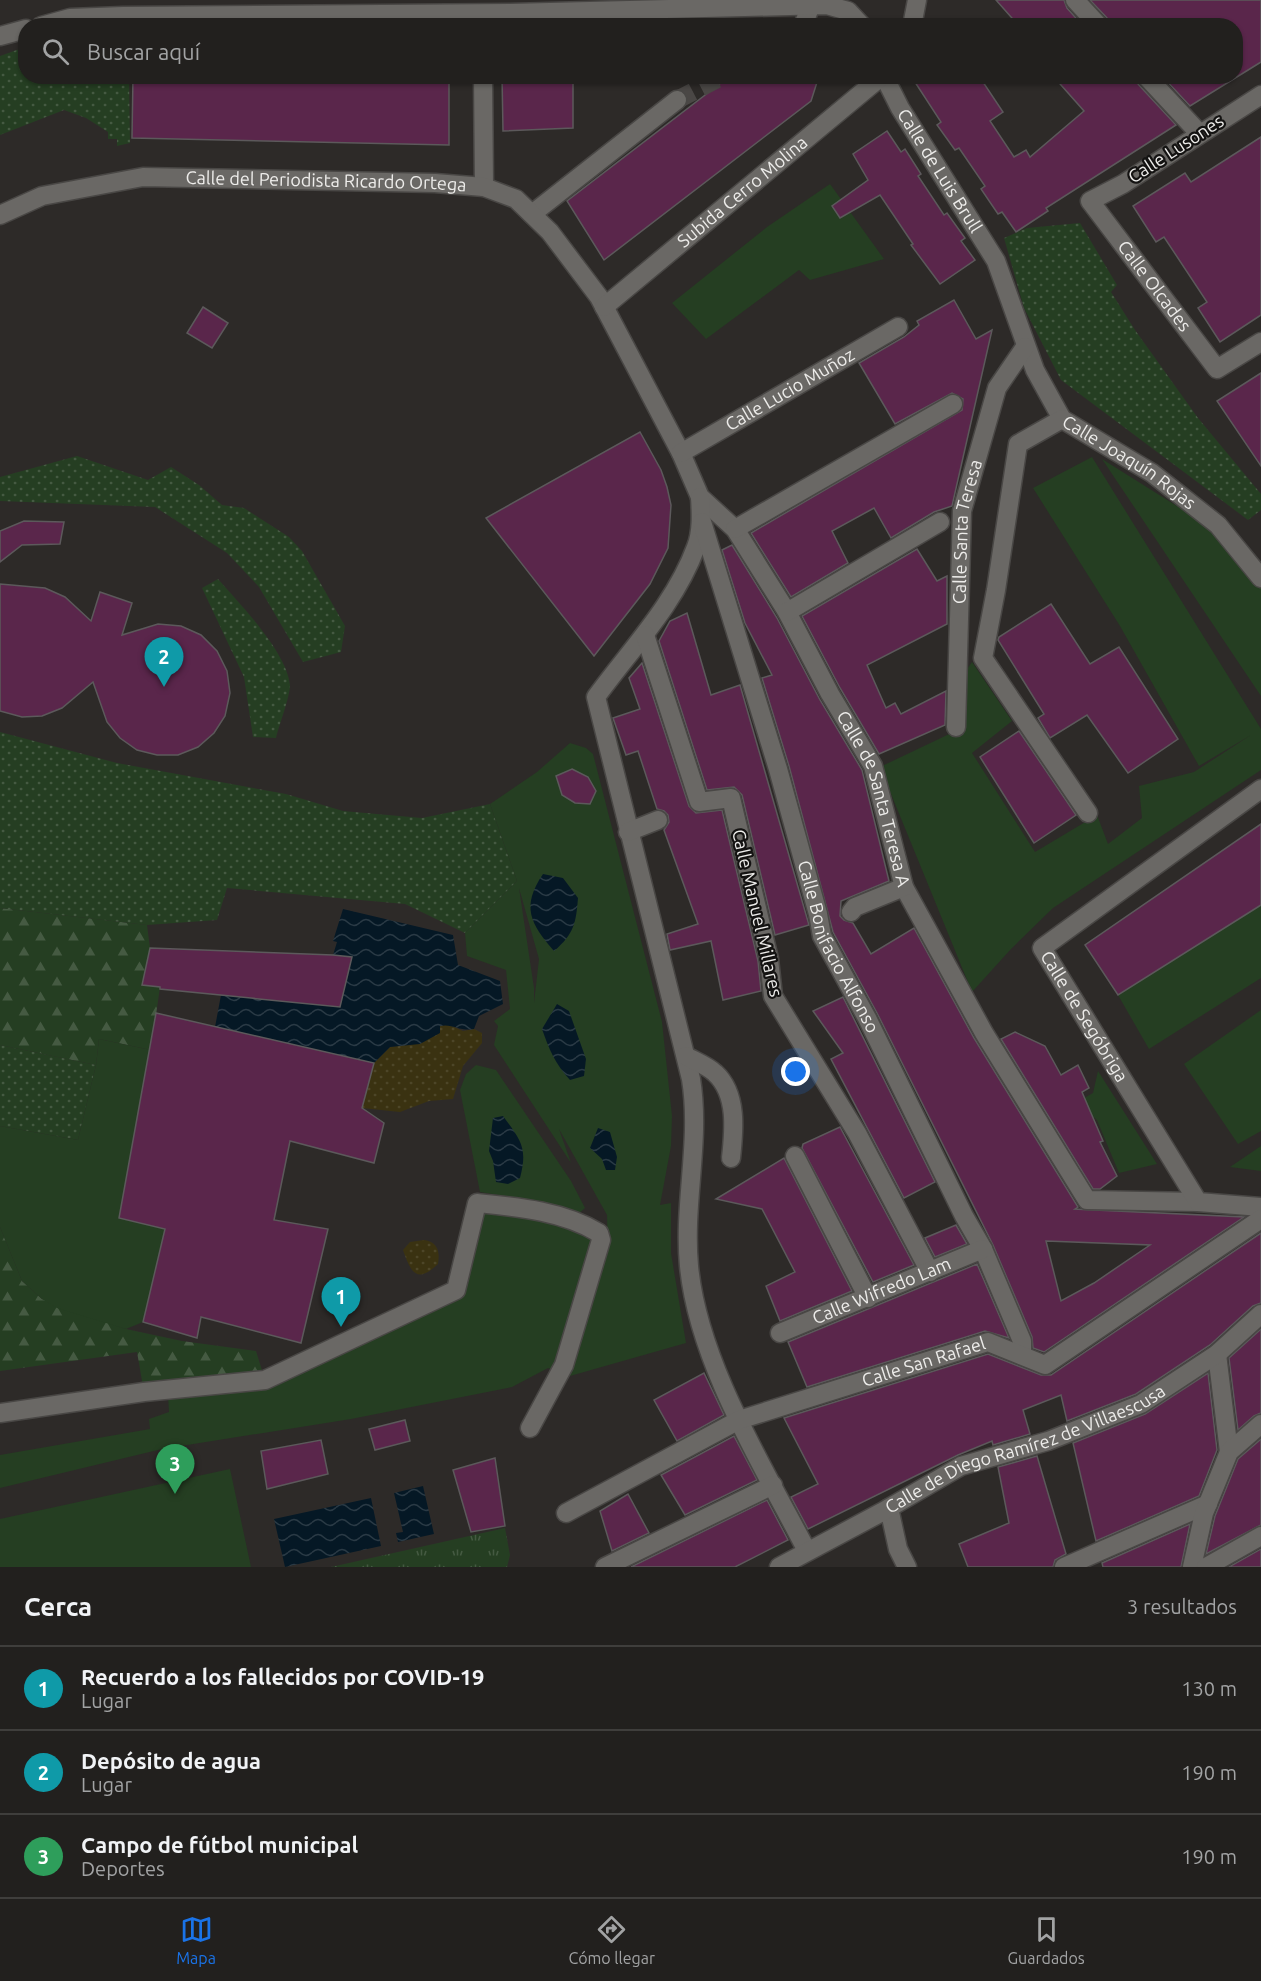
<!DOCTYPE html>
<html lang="es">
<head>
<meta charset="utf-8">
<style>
	:root { --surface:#22201e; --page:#2a2827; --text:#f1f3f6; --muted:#a2a3a4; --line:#3f3e3c; --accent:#1a73e8 }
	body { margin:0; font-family:Ubuntu,sans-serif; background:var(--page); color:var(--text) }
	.you { position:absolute; left:796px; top:1072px; width:21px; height:21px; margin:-15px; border:4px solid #fff; border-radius:50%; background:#1a73e8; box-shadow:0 0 0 9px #1a73e833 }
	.badge { display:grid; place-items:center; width:39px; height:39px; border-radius:50%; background:var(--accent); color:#fff; font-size:20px; font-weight:700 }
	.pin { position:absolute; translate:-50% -50px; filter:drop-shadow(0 2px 3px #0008) }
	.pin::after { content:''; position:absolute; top:32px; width:21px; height:18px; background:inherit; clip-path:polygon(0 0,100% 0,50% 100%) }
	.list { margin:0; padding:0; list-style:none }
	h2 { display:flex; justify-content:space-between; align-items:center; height:78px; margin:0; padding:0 24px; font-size:26px }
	h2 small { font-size:20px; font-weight:400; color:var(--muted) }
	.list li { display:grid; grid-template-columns:39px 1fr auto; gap:18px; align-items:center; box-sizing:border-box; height:84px; padding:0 24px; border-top:2px solid var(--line) }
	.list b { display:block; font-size:22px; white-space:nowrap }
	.list p { margin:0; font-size:20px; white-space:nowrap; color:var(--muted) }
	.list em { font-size:20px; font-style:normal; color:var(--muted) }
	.icon { flex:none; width:33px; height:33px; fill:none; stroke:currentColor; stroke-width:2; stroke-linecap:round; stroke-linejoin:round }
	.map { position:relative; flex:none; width:1261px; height:1567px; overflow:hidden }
	.search { position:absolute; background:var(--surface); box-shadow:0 2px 4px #0004; left:18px; right:18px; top:18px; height:66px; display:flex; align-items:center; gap:15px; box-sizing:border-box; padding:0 21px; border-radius:24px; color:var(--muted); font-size:22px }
	.sheet { height:330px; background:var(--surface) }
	nav { display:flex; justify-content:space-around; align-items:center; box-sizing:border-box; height:84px; border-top:2px solid var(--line); background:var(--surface); font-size:16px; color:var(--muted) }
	nav a { display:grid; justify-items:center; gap:3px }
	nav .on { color:var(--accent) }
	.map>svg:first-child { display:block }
	.grass { fill:url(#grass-tufts) }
	.forest { fill:url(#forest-firs) }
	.sand { fill:url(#sand-dots) }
	.park { fill:url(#park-dots) }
	.garden { fill:#253e22; fill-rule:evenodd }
	.water { fill:url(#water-waves) }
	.building { fill:#5a264b; stroke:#5c595b; stroke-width:1.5; fill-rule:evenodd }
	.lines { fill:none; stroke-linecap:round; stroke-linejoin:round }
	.minor-tunnel { stroke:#4a4745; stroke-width:18; stroke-dasharray:18 9; stroke-linecap:butt }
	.minor-casing { stroke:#494745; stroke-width:21 }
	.minor { stroke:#6a6865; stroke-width:18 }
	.labels { text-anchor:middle; stroke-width:4.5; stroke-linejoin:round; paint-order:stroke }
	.street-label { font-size:18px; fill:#edecea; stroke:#141312 }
</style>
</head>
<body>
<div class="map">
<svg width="1261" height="1567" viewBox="0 0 1261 1567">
	<defs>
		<pattern id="grass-tufts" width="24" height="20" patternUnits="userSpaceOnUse" patternTransform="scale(1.5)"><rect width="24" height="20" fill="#253e22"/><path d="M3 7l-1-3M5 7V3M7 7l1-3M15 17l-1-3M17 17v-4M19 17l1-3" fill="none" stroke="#455a42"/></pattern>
		<pattern id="forest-firs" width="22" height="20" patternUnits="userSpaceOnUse" patternTransform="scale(1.5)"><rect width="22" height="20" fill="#253e22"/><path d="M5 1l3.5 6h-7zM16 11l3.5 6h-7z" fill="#455a42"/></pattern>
		<pattern id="sand-dots" width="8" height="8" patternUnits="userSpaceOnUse" patternTransform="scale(1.5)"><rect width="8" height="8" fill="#3a3211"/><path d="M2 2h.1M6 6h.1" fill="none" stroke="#4d4628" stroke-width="1.8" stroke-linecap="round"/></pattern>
		<pattern id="park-dots" width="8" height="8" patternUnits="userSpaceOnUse" patternTransform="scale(1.5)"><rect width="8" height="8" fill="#253e22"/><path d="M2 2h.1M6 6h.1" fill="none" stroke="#455a42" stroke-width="1.8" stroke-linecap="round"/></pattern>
		<pattern id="water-waves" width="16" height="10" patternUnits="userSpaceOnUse" patternTransform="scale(1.5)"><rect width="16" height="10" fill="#051825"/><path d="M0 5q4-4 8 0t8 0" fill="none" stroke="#2a3a45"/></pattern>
	</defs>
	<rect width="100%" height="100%" fill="#2d2a28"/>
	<polygon class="grass" points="505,1528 510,1555 507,1567 331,1567"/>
	<g class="forest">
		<polygon points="0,908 147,925 150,948 142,985 160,987 151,1050 99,1039 96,1065 0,1045"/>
		<polygon points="0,1227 22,1281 42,1299 126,1329 182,1341 256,1351 265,1380 144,1392 137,1352 0,1371"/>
	</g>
	<g class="sand">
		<polygon points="447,1024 463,1031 474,1029 482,1033 482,1043 463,1066 453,1099 429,1101 400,1112 362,1108 374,1063 390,1047 420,1043 439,1026"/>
		<path d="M 424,1240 C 438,1242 440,1252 438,1264 C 417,1284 411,1273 403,1250 L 410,1242 Z"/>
	</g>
	<g class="park">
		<polygon points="25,47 26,76 129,77 130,143 117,146 117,139 108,139 108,132 86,118 64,110 0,135 0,56"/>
		<polygon points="1080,223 1117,285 1111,292 1135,330 1198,418 1261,494 1261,510 1248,520 1061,380 1024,308 1004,238 1027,228"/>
		<polygon points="77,456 148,480 171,467 199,485 222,505 244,508 289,537 302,551 345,626 341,652 303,662 259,587 227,553 155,507 0,501 0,477"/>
		<path d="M 218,579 C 239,603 287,652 290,685 C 290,697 279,725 276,738 L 253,737 L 244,677 L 202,588 Z"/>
		<polygon points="0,732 117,763 286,794 343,811 422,818 490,804 517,881 465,933 405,904 227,888 217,920 147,925 0,908"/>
		<polygon points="0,1045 96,1065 78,1140 0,1126"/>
	</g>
	<g class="garden">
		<polygon points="830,184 884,259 810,280 799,270 706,339 672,303 767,227"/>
		<polygon points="1092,457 1261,729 1261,770 1053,908 1011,949 972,992 880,767 964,727 963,675 972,662 1012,721 972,753 1035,852 1097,815 1108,844 1142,818 1139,786 1194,772 1251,735 1199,766 1120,626 1033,488"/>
		<polygon points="1102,459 1215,530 1261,588 1261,696"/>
		<path d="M 570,743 L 586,748 L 593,754 L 662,1022 L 672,1116 L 671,1146 L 660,1205 L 671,1203 L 671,1253 L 686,1343 L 570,1376 L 548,1368 L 512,1387 L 351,1419 L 162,1449 L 0,1488 L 0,1455 L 150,1429 L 149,1419 L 169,1412 L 168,1395 L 265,1380 L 455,1290 L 477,1203 L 599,1233 L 596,1263 L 608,1254 L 607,1215 L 559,1129 L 571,1163 L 494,1045 L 498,1026 L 494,1021 L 510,1009 L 506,970 L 467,956 L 465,933 L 517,881 L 490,804 L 537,772 ZM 519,888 L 539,959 L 534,1003 L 534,988 Z"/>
		<polygon points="1261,905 1261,978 1149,1049 1118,995"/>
		<polygon points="1261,1010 1261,1131 1238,1144 1184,1064"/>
		<polygon points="99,1039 151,1050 119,1218 165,1229 143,1322 126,1329 57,1308 42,1299 22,1281 0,1227 0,1126 78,1140 96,1065"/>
		<polygon points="476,1065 496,1070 571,1181 585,1208 576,1216 538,1201 480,1192 460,1090 466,1074"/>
		<polygon points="1098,1071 1157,1164 1119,1173 1097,1120 1077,1102 1093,1093"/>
		<polygon points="1261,1146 1261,1171 1230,1167"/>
		<polygon points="230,1469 251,1567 0,1567 0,1519"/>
	</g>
	<g class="water">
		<path d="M 543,874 L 563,878 L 578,898 C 576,923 574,934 554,951 C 530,924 521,906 543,874 Z"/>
		<path d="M 343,909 L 453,935 L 458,965 L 500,981 L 503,1004 L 479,1016 L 474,1029 C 461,1032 452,1023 440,1026 L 440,1033 L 420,1044 L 390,1047 L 374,1063 L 215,1027 L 221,995 L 340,1006 L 352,957 L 333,955 L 337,942 L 333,941 Z"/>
		<path d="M 557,1004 L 569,1011 L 586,1059 L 584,1076 L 570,1080 C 555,1064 549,1049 542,1029 Z"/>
		<path d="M 503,1116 C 521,1140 528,1148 520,1178 L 508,1184 L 496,1182 L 493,1161 L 489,1151 L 493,1118 Z"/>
		<polygon points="598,1128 610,1132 617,1157 615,1170 606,1170 602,1159 590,1148"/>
		<polygon points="423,1486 434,1534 398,1542 396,1533 403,1532 394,1493"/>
		<polygon points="371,1498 381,1546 285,1567 274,1519"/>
	</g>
	<g class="building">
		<polygon points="996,0 1064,0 1067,8 1083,26 1019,26"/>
		<polygon points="1090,0 1261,0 1261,62 1190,106 1162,76 1236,76 1236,26 1110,26 1107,18"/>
		<polygon points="133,76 449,76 449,145 132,138"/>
		<polygon points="502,76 573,76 573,128 503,131"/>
		<polygon points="730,76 819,76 811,101 604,260 567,201"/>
		<polygon points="911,76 979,76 1003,112 990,121 1014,157 1026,150 1030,157 1084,111 1053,76 1135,76 1138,84 1176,125 1046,208 1048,211 1016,232 1002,212 998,214 981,189 985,186 959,148 955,150 937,125 941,122"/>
		<polygon points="887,131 901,152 905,149 921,174 918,176 944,215 947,213 965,238 961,241 975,260 940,284 911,245 913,244 880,195 840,218 832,206 868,180 853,154"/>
		<polygon points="1261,137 1261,315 1220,342 1198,308 1207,302 1164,237 1156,242 1133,206 1185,173 1191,182"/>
		<polygon points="954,300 976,339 992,330 952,506 934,512 891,538 874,508 832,531 848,563 791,597 751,533 962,410 963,399 952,393 895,424 859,363 904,337 919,325 917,321"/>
		<polygon points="203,307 228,323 212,348 187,333"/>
		<polygon points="1261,373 1261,466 1217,401"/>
		<polygon points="640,432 661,470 667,487 671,505 668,548 650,584 594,656 486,518"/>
		<polygon points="24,521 64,522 60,544 22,545 0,562 0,531"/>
		<path d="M 732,545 L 777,618 L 820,700 L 862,770 L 889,881 L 841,901 L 840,916 L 844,920 L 853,923 L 871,954 L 914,928 L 974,1038 L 1078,1207 L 1075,1209 L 1244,1217 L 1044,1352 L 1033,1348 L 1032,1337 L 993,1245 L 877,1013 L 833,932 L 789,766 L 762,678 L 772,675 L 745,623 L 722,550 ZM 1046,1241 L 1150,1245 L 1094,1283 L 1061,1301 Z"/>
		<polygon points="917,549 937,581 947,576 947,624 867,665 886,708 895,703 901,714 946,691 945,725 879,754 840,688 802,616"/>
		<polygon points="0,584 45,588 65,597 91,621 100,592 132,603 122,635 158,624 181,626 201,635 217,651 227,671 230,693 225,716 214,733 198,747 178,755 157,755 137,750 120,738 107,722 93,682 62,708 42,716 22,717 0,711"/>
		<polygon points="1051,604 1090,664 1119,647 1178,739 1128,773 1087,715 1050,738 1038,718 1044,714 998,640 999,637"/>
		<polygon points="687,613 711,695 740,685 809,925 775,935 742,795 734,787 707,790 659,641 670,621"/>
		<polygon points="642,663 689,806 696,813 722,810 758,961 761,991 723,1000 711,941 670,950 667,934 698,924 664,830 669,822 668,815 664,811 657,809 638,751 626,755 613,718 640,709 629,678"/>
		<polygon points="1019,731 1076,815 1034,843 980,757"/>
		<polygon points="572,769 588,777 596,791 590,804 575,803 562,795 556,776"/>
		<polygon points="1261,824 1261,905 1118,995 1085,945"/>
		<polygon points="150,948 333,955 352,957 340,1007 160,989 160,987 142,985"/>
		<polygon points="843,997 935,1182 904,1198 831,1059 843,1053 813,1011"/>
		<polygon points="156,1013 374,1063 362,1108 384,1123 374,1163 290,1141 274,1220 328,1229 301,1343 201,1317 197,1338 143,1322 165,1229 119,1218"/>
		<polygon points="1015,1032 1045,1046 1061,1075 1078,1065 1089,1088 1082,1092 1103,1141 1100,1142 1117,1176 1100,1189 1093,1189 1001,1039"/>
		<polygon points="840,1127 914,1265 873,1282 802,1148 803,1144"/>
		<polygon points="784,1158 852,1291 780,1321 766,1286 795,1272 762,1209 716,1199"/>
		<polygon points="956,1225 967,1244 935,1257 925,1238"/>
		<polygon points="1261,1233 1261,1303 1253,1306 1210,1345 1136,1394 1067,1421 1061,1395 1023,1410 1030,1434 993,1445 992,1441 958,1455 808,1529 791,1497 818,1484 784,1418 988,1354 1041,1375 1051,1375"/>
		<polygon points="977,1264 1009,1338 985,1331 807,1387 788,1342"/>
		<polygon points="1261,1329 1261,1413 1254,1416 1238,1430 1229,1358"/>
		<polygon points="704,1373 724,1415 677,1441 654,1400"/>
		<polygon points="1208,1373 1217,1450 1199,1496 1096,1541 1073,1443 1145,1414"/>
		<polygon points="405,1420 410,1441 375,1450 369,1429"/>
		<polygon points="734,1436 757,1480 685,1515 661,1475"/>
		<polygon points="1261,1439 1261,1525 1206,1554 1215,1516 1238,1459"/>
		<polygon points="321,1440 328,1474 267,1489 261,1451"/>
		<polygon points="1037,1456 1066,1554 1055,1560 1053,1567 968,1567 959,1544 1009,1523 998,1467"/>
		<polygon points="495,1458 505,1526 471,1532 453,1470"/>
		<polygon points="628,1494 649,1533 612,1551 600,1511"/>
		<polygon points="767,1500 788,1540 735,1567 631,1567"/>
		<polygon points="1190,1524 1181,1567 1103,1567 1102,1563"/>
		<polygon points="1261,1549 1261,1567 1229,1567"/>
	</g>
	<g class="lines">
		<polyline class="minor-tunnel" points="677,100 723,76"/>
		<g class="minor-casing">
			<g id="minor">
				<polyline points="1075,0 1099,26"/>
				<polyline points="804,23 811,5"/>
				<polyline points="41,26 70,18 123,16 510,13 827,5 848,11 862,26"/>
				<polyline points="912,26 917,0"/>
				<polyline points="0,36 26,29"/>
				<polyline points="483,76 484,187"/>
				<path id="s1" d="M 884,76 L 900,108 L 996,261 L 1035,370 L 1062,419 L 1152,473 L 1218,525 L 1261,578"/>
				<polyline points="1146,76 1199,133"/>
				<path id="s2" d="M 1261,95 L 1123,184 L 1090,201 L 1217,369 L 1261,342"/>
				<polyline points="532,214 677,100"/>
				<path id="s3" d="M 0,215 L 42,196 L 143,177 L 435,183 L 484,187 L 516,199 L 550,232 L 599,297 L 681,453 L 700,497 L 735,529 L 787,612 L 830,694 L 873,766 L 904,887 L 984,1033 L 1087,1200 L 1198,1202"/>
				<path id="s4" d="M 604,307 L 882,76"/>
				<polyline points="1062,419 1018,444 996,590 983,658 1088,813"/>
				<path id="s5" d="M 681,453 L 898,327"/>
				<path d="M 700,497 C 701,513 702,532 696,547 C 675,604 631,649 596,697 L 691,1079 C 701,1141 683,1203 689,1266 C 698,1362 763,1466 807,1551"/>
				<path id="s6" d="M 702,522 L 778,769 L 818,914 L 822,936 L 867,1018 L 964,1216 L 983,1249 L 1022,1341 L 1022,1355"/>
				<polyline points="735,529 953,404"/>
				<polyline points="787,612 940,522"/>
				<polyline points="645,635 699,802 731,798 769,959 773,996 857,1133 930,1272"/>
				<path id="s7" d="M 956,727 L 962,511 L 997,388 L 1025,347"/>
				<path id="s8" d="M 1261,789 L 1042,948 L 1198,1202 L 1261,1207"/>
				<polyline points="628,832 658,820"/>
				<polyline points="851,912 855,907 904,887"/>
				<path d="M 686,1056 C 695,1061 708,1066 715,1073 C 738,1094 734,1131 731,1158"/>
				<polyline points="795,1156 868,1298"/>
				<path id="s9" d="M 780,1333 L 983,1249"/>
				<polyline points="1217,1354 1229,1452"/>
				<path d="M 0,1413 L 144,1392 L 265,1380 L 456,1290 L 477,1203 C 517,1207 563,1211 599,1233 L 601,1240 L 564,1365 L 530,1428"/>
				<polyline points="889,1508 898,1549 907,1567"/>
				<path id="s10" d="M 566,1513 L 739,1420 L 988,1342 L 1045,1365 L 1261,1219"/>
				<polyline points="605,1567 773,1485"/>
				<path id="s11" d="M 779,1567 L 882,1512 L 961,1466 L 1048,1441 L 1141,1404 L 1217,1354 L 1261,1314"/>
				<polyline points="1064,1567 1208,1504"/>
				<polyline points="1192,1567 1204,1513 1229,1452 1261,1424"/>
				<polyline points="1206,1567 1261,1536"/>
			</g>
		</g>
		<use href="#minor" class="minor"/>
	</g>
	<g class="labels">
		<g class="street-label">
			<text transform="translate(1176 149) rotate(-33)" y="6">Calle Lusones</text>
			<text dy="6" stroke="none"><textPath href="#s1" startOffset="110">Calle de Luis Brull</textPath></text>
			<text dy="6" stroke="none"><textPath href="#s3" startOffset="332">Calle del Periodista Ricardo Ortega</textPath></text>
			<text dy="6" stroke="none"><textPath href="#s4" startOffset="180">Subida Cerro Molina</textPath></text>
			<text dy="6" stroke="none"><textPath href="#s2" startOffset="308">Calle Olcades</textPath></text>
			<text dy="6" stroke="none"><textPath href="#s5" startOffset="126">Calle Lucio Muñoz</textPath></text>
			<text dy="6" stroke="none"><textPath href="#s1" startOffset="468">Calle Joaquín Rojas</textPath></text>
			<text dy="6" stroke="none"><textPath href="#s7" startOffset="196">Calle Santa Teresa</textPath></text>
			<text dy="6" stroke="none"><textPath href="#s3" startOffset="1230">Calle de Santa Teresa A</textPath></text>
			<text transform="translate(757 913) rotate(77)" y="6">Calle Manuel Millares</text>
			<text dy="6" stroke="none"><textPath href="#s6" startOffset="447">Calle Bonifacio Alfonso</textPath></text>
			<text dy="6" stroke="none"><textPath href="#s8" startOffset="351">Calle de Segóbriga</textPath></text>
			<text dy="6" stroke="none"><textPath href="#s9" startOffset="110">Calle Wifredo Lam</textPath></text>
			<text dy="6" stroke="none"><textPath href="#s10" startOffset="390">Calle San Rafael</textPath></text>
			<text dy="6" stroke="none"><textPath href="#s11" startOffset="274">Calle de Diego Ramírez de Villaescusa</textPath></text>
		</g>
	</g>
</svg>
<div class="you"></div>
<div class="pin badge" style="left:341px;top:1327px;background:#0f9aa8">1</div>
<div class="pin badge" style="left:164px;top:687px;background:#0f9aa8">2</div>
<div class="pin badge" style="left:175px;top:1494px;background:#2e9e5b">3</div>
<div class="search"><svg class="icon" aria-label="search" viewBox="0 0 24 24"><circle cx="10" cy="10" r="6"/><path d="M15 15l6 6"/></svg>Buscar aquí</div>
</div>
<section class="sheet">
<h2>Cerca<small>3 resultados</small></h2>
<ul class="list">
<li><span class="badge" style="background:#0f9aa8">1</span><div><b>Recuerdo a los fallecidos por COVID-19</b><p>Lugar</p></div><em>130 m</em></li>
<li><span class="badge" style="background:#0f9aa8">2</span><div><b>Depósito de agua</b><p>Lugar</p></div><em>190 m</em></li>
<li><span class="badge" style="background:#2e9e5b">3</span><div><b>Campo de fútbol municipal</b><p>Deportes</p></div><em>190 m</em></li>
</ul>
</section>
<nav>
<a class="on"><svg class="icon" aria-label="map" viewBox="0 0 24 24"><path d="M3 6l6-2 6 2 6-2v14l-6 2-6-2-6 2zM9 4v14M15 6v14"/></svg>Mapa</a>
<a><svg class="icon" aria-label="directions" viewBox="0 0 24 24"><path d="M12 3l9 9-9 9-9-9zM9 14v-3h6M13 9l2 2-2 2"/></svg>Cómo llegar</a>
<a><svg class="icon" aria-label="saved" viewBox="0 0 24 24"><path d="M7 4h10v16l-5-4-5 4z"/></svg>Guardados</a>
</nav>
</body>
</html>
